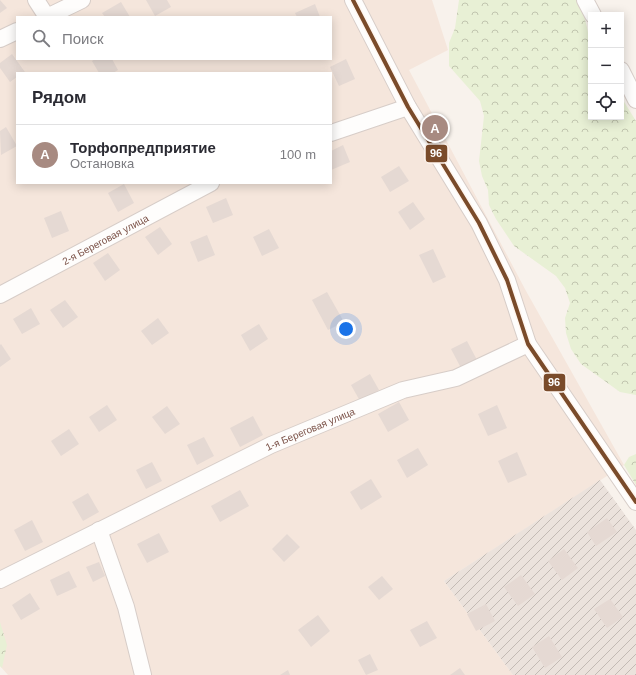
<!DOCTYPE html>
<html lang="ru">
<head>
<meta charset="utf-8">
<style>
	:root { --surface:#fff; --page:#f7f7f7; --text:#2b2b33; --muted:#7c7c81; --line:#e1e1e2; --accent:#a78a81 }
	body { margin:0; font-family:Helvetica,sans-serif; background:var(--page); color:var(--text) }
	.controls { position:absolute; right:12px; top:12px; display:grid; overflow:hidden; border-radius:0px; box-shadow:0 2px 10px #0003 }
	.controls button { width:36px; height:36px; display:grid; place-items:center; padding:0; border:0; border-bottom:1px solid var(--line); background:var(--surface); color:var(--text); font:20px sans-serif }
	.you { position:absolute; left:346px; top:329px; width:14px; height:14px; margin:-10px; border:3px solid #fff; border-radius:50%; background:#1a73e8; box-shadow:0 0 0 6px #1a73e833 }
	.badge { display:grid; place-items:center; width:26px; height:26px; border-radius:50%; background:var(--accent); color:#fff; font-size:13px; font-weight:700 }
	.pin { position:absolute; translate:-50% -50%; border:2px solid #fff; box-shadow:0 1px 4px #0006 }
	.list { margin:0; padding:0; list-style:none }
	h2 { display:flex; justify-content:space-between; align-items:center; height:52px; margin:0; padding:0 16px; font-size:17px }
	h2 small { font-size:13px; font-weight:400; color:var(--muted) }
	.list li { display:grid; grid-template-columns:26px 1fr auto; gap:12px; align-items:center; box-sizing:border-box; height:60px; padding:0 16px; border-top:1px solid var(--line) }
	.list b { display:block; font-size:15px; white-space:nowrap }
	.list p { margin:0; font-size:13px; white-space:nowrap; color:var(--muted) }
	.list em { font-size:13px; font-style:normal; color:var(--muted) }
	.icon { flex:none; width:22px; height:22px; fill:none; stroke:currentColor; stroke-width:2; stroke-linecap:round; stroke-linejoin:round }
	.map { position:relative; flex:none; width:636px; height:675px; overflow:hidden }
	.search { position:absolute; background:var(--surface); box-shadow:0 2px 10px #0003; left:16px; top:16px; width:316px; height:44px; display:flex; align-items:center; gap:10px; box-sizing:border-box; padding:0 14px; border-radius:0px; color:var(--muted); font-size:15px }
	.panel { position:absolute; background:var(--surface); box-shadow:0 2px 10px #0003; left:16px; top:72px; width:316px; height:112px; border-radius:0px }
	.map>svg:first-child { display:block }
	.residential { fill:#f5e6dc; fill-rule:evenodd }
	.industrial { fill:url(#industrial-furrows) }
	.forest { fill:url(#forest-crowns) }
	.building { fill:#e5d9d3 }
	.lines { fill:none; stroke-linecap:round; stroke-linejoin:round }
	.minor-casing { stroke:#d7cdc8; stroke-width:18 }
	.minor { stroke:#fefdfc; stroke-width:16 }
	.bus-1-casing { stroke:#fff6ef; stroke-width:7 }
	.bus-1 { stroke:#7a4b2a; stroke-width:4 }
	.labels { text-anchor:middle; stroke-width:4; stroke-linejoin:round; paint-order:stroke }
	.street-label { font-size:10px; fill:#7b5248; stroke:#fff6ef }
	.line-badge { stroke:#fff6ef; stroke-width:1.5 }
	.badge-label { font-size:11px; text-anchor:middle; font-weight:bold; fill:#fff }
</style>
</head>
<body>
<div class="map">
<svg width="636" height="675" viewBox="0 0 636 675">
	<defs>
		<pattern id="industrial-furrows" width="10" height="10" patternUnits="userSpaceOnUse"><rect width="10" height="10" fill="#ebe2dc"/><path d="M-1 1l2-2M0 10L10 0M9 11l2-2" fill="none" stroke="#c3bab4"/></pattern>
		<pattern id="forest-crowns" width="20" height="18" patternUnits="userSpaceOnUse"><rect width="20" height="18" fill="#e8f0d5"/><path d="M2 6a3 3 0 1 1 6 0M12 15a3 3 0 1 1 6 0" fill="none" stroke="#c1c5af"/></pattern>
	</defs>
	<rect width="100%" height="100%" fill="#f8f2ec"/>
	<path class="residential" d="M 0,0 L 432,0 L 448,50 L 409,70 L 526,291 L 624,465 L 444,581 L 513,675 L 8,675 L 0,666 ZM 17,17 L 331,17 L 331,59 L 17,59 ZM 17,73 L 331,73 L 331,183 L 17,183 Z"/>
	<polygon class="industrial" points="600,480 636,530 636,675 513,675 444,581"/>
	<g class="forest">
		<path d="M 459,0 L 578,0 C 595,37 591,77 591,117 L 621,117 L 621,97 L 636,121 L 636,395 L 620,392 L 581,364 L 571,349 L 566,333 L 565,318 L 570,303 L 565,288 L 556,276 L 514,246 L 496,219 L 489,205 L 488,190 L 482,176 L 479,161 L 484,116 L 480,101 L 449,66 L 449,43 L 455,28 Z"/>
		<polygon points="636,454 636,485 624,465 629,457"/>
		<polygon points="0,622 7,645 2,668 0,666"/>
	</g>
	<g class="building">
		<polygon points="0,0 7,8 0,13"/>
		<polygon points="146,0 167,0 171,7 155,16"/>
		<polygon points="121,2 130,17 105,17 102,13"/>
		<polygon points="315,4 320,17 297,17 295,13"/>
		<polygon points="12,54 25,72 17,73 17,77 10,82 0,68 0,63"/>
		<polygon points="95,59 112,59 118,70 113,73 99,73 92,61"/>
		<polygon points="346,59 355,79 339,86 330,67"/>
		<polygon points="6,127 17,146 1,155 0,131"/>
		<polygon points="343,145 350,162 331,170 331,151"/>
		<polygon points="399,166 409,181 390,192 381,177"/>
		<polygon points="124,184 134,203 118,212 108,193"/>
		<polygon points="226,198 233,215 213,223 206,207"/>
		<polygon points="413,202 425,219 410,230 398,212"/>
		<polygon points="61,211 69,231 52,238 44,218"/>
		<polygon points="160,227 172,244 158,255 145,237"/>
		<polygon points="269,229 279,248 262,256 253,237"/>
		<polygon points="207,235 215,255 198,262 190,242"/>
		<polygon points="433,249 446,277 433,283 419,255"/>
		<polygon points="108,253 120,270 105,281 93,263"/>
		<polygon points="327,292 344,322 328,330 312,300"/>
		<polygon points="65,300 78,317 63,328 50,310"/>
		<polygon points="31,308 40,324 22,334 13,319"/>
		<polygon points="158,318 169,333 152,345 141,331"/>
		<polygon points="259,324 268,339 250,351 241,335"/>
		<polygon points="467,341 477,360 461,368 451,349"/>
		<polygon points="1,344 11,359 0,367 0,345"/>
		<polygon points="370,374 379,390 360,401 351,385"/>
		<polygon points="399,402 409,420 388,432 378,414"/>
		<polygon points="107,405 117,420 99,432 89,417"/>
		<polygon points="497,405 507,428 488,436 478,414"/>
		<polygon points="167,406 180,424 165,434 152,417"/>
		<polygon points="253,416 263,435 240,447 230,428"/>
		<polygon points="69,429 79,444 61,456 51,441"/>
		<polygon points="204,437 214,456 197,465 187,445"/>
		<polygon points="418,448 428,465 407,478 397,460"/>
		<polygon points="517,452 527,475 508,483 498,461"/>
		<polygon points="152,462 162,481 146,489 136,470"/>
		<polygon points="371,479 382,497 361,510 350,492"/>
		<polygon points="240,490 249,506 220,522 211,506"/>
		<polygon points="88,493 99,512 83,521 72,502"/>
		<polygon points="607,518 617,532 596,546 587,532"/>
		<polygon points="32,520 43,542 25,551 14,530"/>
		<polygon points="159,533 169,552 147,563 137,544"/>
		<polygon points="287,534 300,547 284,562 272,549"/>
		<polygon points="564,549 578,568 562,580 548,561"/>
		<polygon points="99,562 105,576 93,582 86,567"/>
		<polygon points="69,571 77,587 57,596 50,580"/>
		<polygon points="521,575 535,594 518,606 504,587"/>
		<polygon points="382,576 393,589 379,600 368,587"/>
		<polygon points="30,593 40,609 21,620 12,605"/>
		<polygon points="610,599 623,617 607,628 594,609"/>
		<polygon points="486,604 495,621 476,631 467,614"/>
		<polygon points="318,615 330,631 311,647 298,630"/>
		<polygon points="427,621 437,638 420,647 410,630"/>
		<polygon points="549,636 562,657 545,668 532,647"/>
		<polygon points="370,654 378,670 366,675 358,660"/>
		<polygon points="460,668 465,675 450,675"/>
		<polygon points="288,670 290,675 280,675"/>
	</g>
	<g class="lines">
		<g class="minor-casing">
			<g id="minor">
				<polyline points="36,0 47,17 82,0"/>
				<polyline points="353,0 408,107 479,223 507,280 528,344 636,502"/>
				<polyline points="585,0 593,15"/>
				<polyline points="0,39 17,31"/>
				<polyline points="621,70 636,100"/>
				<polyline points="331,133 408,107"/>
				<path id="s1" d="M 0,295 L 211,183"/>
				<polyline points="99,530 126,607 143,675"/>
				<path id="s2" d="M 0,580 L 271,445 L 403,390 L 456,378 L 528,344"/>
			</g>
		</g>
		<use href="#minor" class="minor"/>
		<g class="bus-1-casing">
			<polyline id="bus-1" points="353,0 408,107 479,223 507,280 528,344 636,502"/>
		</g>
		<use href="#bus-1" class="bus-1"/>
	</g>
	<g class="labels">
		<g class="street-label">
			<text dy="4" stroke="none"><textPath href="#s1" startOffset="119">2-я Береговая улица</textPath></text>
			<text dy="4" stroke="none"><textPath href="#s2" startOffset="345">1-я Береговая улица</textPath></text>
		</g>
	</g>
	<g class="line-badge">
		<rect x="425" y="144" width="23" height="19" rx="4" fill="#7a4b2a"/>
		<rect x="543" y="373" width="23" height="19" rx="4" fill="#7a4b2a"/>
	</g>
	<g class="badge-label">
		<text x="436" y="157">96</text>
		<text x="554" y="386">96</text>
	</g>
</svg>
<div class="controls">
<button>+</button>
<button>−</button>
<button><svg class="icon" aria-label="locate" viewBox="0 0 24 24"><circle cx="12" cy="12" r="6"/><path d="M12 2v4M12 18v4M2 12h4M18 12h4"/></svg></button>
</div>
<div class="you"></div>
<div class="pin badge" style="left:435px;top:128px">A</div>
<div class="search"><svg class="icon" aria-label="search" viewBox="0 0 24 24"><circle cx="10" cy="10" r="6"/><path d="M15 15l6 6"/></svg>Поиск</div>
<section class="panel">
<h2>Рядом<small></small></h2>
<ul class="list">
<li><span class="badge">A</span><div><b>Торфопредприятие</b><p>Остановка</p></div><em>100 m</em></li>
</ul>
</section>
</div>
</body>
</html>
